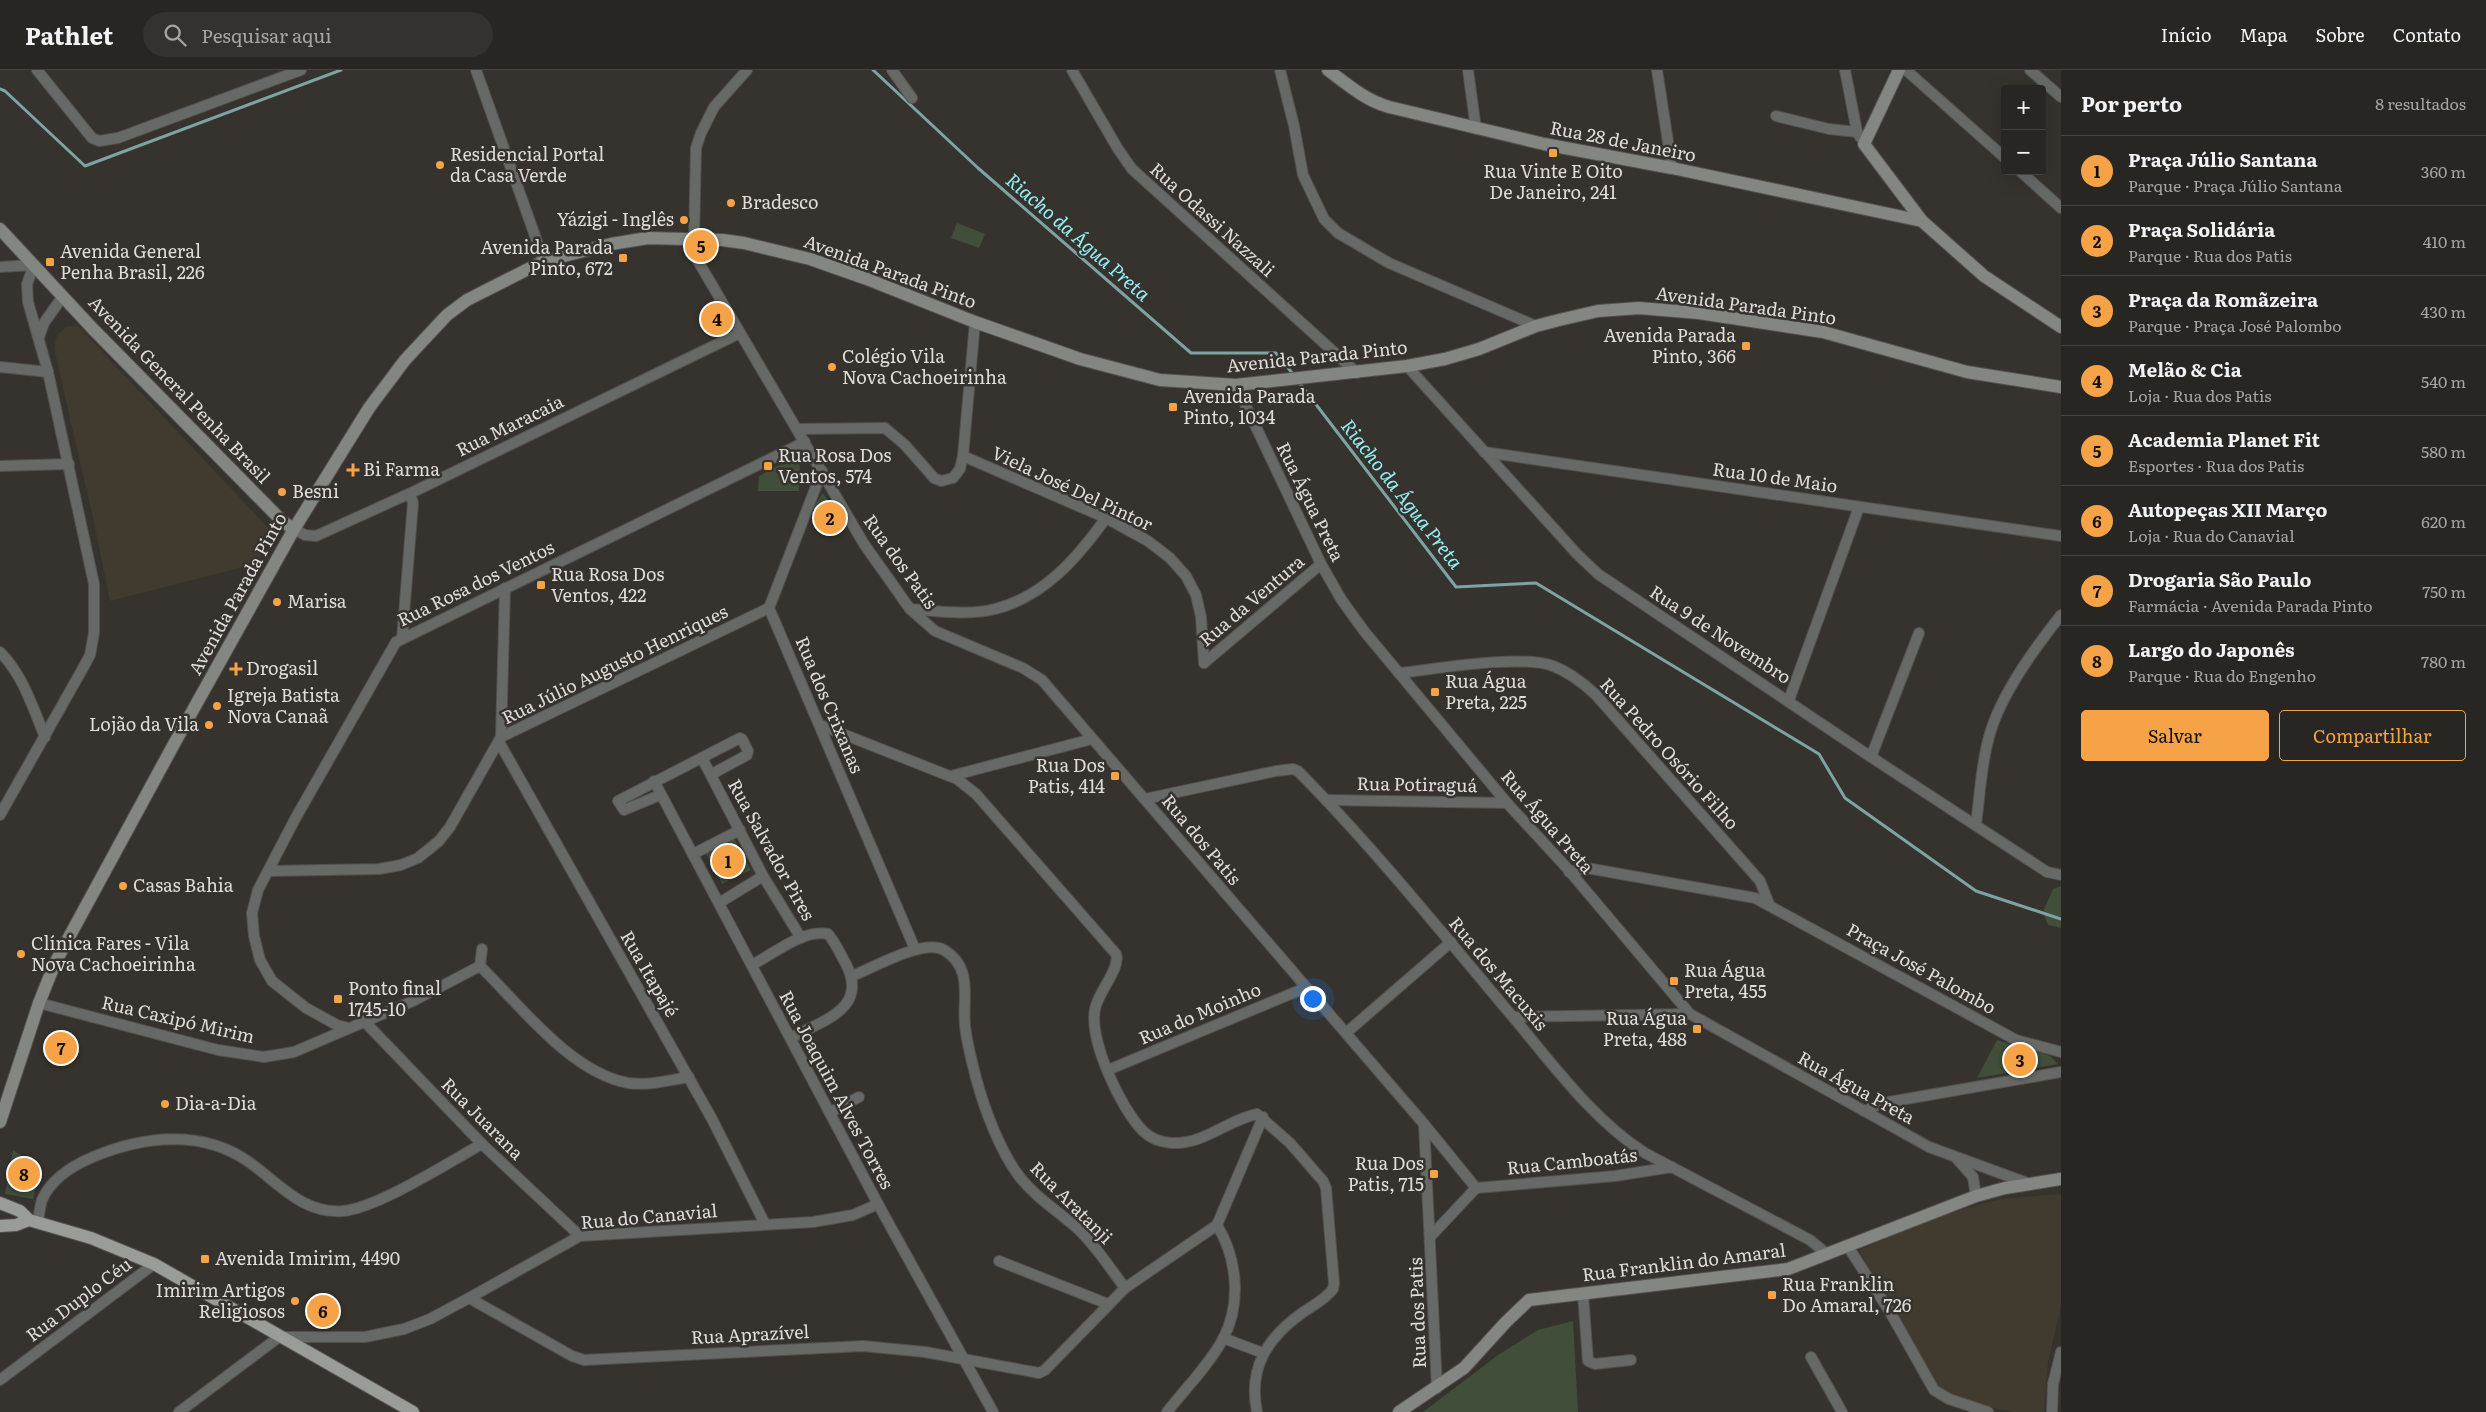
<!DOCTYPE html>
<html lang="pt">
<head>
<meta charset="utf-8">
<style>
	:root { --surface:#282622; --page:#34322f; --text:#f1f3f6; --muted:#a5a5a5; --line:#444340; --accent:#f6a246 }
	body { margin:0; font-family:Literata,serif; background:var(--page); color:var(--text) }
	.controls { position:absolute; right:15px; top:15px; display:grid; overflow:hidden; border-radius:5px; box-shadow:0 5px 20px #0002 }
	.controls button { width:45px; height:45px; display:grid; place-items:center; padding:0; border:0; border-bottom:1px solid var(--line); background:var(--surface); color:var(--text); font:25px sans-serif }
	.you { position:absolute; left:1312px; top:928px; width:18px; height:18px; margin:-12px; border:4px solid #fff; border-radius:50%; background:#1a73e8; box-shadow:0 0 0 8px #1a73e833 }
	.badge { display:grid; place-items:center; width:32px; height:32px; border-radius:50%; background:var(--accent); color:#111; font-size:16px; font-weight:700 }
	.pin { position:absolute; translate:-50% -50%; border:2px solid #fff; box-shadow:0 1px 5px #0006 }
	.list { margin:0; padding:0; list-style:none }
	h2 { display:flex; justify-content:space-between; align-items:center; height:65px; margin:0; padding:0 20px; font-size:21px }
	h2 small { font-size:16px; font-weight:400; color:var(--muted) }
	.list li { display:grid; grid-template-columns:32px 1fr auto; gap:15px; align-items:center; box-sizing:border-box; height:70px; padding:0 20px; border-top:1px solid var(--line) }
	.list b { display:block; font-size:19px; white-space:nowrap }
	.list p { margin:0; font-size:16px; white-space:nowrap; color:var(--muted) }
	.list em { font-size:16px; font-style:normal; color:var(--muted) }
	.actions { display:flex; gap:10px; padding:15px 20px }
	.actions a { flex:1; padding:11px 0; border:1px solid var(--accent); border-radius:5px; text-align:center; font-size:18px; color:var(--accent) }
	.actions .main { background:var(--accent); color:#111 }
	.icon { flex:none; width:28px; height:28px; fill:none; stroke:currentColor; stroke-width:2; stroke-linecap:round; stroke-linejoin:round }
	.map { position:relative; flex:none; width:2061px; height:1342px; overflow:hidden }
	header { display:flex; align-items:center; gap:30px; box-sizing:border-box; height:70px; padding:0 25px; background:var(--surface); border-bottom:1px solid var(--line) }
	header strong { font-size:24px }
	nav { display:flex; gap:28px; margin-inline-start:auto; font-size:18px }
	.search { width:350px; height:45px; background:var(--page); display:flex; align-items:center; gap:12px; box-sizing:border-box; padding:0 18px; border-radius:28px; color:var(--muted); font-size:19px }
	main { display:flex }
	aside { flex:1; background:var(--surface) }
	.map>svg:first-child { display:block }
	.built { fill:#413a2f }
	.green { fill:#404e3a }
	.lines { fill:none; stroke-linecap:round; stroke-linejoin:round }
	.stream { stroke:#7ea3a3; stroke-width:3 }
	.street-casing { stroke:#54514d; stroke-width:12 }
	.secondary-casing { stroke:#54514d; stroke-width:14 }
	.primary-casing { stroke:#54514d; stroke-width:14 }
	.street { stroke:#676966; stroke-width:10 }
	.secondary { stroke:#848681; stroke-width:12 }
	.primary { stroke:#9a9d97; stroke-width:12 }
	.poi-dot { fill:#f6a246; stroke:#36332e; stroke-width:2 }
	.labels { text-anchor:middle; stroke-width:5; stroke-linejoin:round; paint-order:stroke }
	.street-label { font-size:18px; fill:#dfdcd9; stroke:#36332e }
	.poi-label { font-size:18px; fill:#dfdcd9; stroke:#36332e; text-anchor:start }
	.water-label { font-size:19px; font-style:italic; fill:#94f0f3; stroke:#36332e }
</style>
</head>
<body>
<header>
<strong>Pathlet</strong>
<div class="search"><svg class="icon" aria-label="search" viewBox="0 0 24 24"><circle cx="10" cy="10" r="6"/><path d="M15 15l6 6"/></svg>Pesquisar aqui</div>
<nav><a>Início</a><a>Mapa</a><a>Sobre</a><a>Contato</a></nav>
</header>
<main>
<div class="map">
<svg width="2061" height="1342" viewBox="0 0 2061 1342">
	<rect width="100%" height="100%" fill="#36332e"/>
	<g class="built">
		<polygon points="78,256 273,463 255,494 110,531 93,448 54,278 57,265 66,257"/>
		<polygon points="2061,1124 2061,1235 2048,1292 2044,1342 2013,1342 1983,1336 1939,1319 1922,1293 1859,1180 1946,1144 2000,1129"/>
	</g>
	<g class="green">
		<polygon points="957,153 985,164 979,178 951,168"/>
		<polygon points="800,384 799,421 758,421 759,406"/>
		<polygon points="823,423 845,456 836,463 812,438"/>
		<polygon points="734,768 751,800 722,814 705,782"/>
		<polygon points="2061,816 2061,858 2048,855 2043,842 2053,819"/>
		<polygon points="1997,970 2050,986 2058,994 1977,1008"/>
		<polygon points="13,1080 41,1099 33,1129 5,1124"/>
		<polygon points="1573,1251 1578,1342 1423,1342 1498,1285 1538,1260"/>
	</g>
	<g class="lines">
		<g class="stream">
			<polyline points="873,0 978,98 1191,283 1276,283 1293,304"/>
			<polyline points="0,19 5,21 85,96 341,0"/>
			<polyline points="1298,311 1456,517 1536,513 1819,684 1845,728 1976,821 2061,849"/>
		</g>
		<g class="street-casing">
			<g id="street">
				<polyline points="37,0 92,68 99,71 118,68 301,0"/>
				<polyline points="476,0 544,191"/>
				<polyline points="747,0 714,37 701,63 696,78 694,169 698,191 864,474 910,539 935,561 1023,598 1042,610 1424,1054 1437,1318"/>
				<polyline points="892,0 912,28"/>
				<polyline points="1072,0 1118,79 1132,99 1357,303"/>
				<polyline points="1280,0 1294,56 1303,105 1324,149 1338,163 1389,193 1536,256"/>
				<polyline points="1468,0 1476,59"/>
				<polyline points="1657,0 1672,98"/>
				<polyline points="1845,0 1857,62 1860,67"/>
				<polyline points="1906,0 2005,88"/>
				<polyline points="2030,0 2061,27"/>
				<polyline points="1776,46 1829,59 1857,62"/>
				<polyline points="2020,101 2061,138"/>
				<polyline points="0,197 34,195 27,214 28,232 48,302 94,514 94,563 90,585 83,598 0,745"/>
				<polyline points="39,267 44,253 63,226"/>
				<polyline points="1407,296 1577,484 1598,504 1871,687 2047,802 2061,805"/>
				<polyline points="0,297 48,302"/>
				<polyline points="1236,315 1321,494 1341,529 1364,561 1507,733 1566,797 1690,944 1929,1077 2030,1114"/>
				<polyline points="797,359 885,358 905,375 934,408 941,411 953,408 960,399 963,386 975,252"/>
				<polyline points="1484,382 2061,466"/>
				<polyline points="963,386 1106,448 1148,471 1170,488 1186,506 1196,525 1201,547 1204,593"/>
				<polyline points="0,396 69,394"/>
				<polyline points="822,401 769,538 915,879"/>
				<polyline points="294,459 305,465 316,466 415,421 740,263"/>
				<path d="M 910,539 C 937,541 968,546 995,539 C 1044,527 1078,487 1106,448"/>
				<polyline points="402,569 413,433 410,424"/>
				<path d="M 0,582 C 23,605 33,638 45,667"/>
				<polyline points="1204,593 1321,494"/>
				<path d="M 1399,603 C 1437,599 1520,584 1553,596 C 1569,602 1583,613 1595,624 L 1760,811 L 1769,834"/>
				<polyline points="1789,630 1859,437"/>
				<path d="M 820,655 L 957,709 L 976,724 L 1116,884 C 1121,898 1098,922 1095,939 C 1089,971 1121,1039 1143,1061 C 1150,1068 1161,1072 1171,1073 C 1204,1075 1227,1050 1257,1044 L 1290,1073 L 1323,1111 L 1326,1118 L 1334,1213 L 1333,1219 C 1326,1229 1312,1236 1302,1243 C 1267,1268 1248,1298 1257,1342"/>
				<polyline points="501,667 769,538"/>
				<polyline points="499,672 712,1049 765,1154"/>
				<polyline points="1871,687 1919,563"/>
				<polyline points="702,688 763,806 801,868"/>
				<polyline points="951,706 1092,669"/>
				<polyline points="654,711 878,1134 993,1342"/>
				<polyline points="660,725 624,740 618,731 740,668 742,669 748,681 747,685 712,704"/>
				<path d="M 1145,729 L 1276,701 L 1293,699 L 1298,701 C 1372,776 1439,859 1507,940 C 1550,990 1590,1048 1645,1083 L 1810,1170 L 1827,1184"/>
				<polyline points="1326,730 1507,733"/>
				<path d="M 1976,754 C 1980,725 1981,695 1989,667 C 2000,625 2035,578 2061,545"/>
				<polyline points="693,784 740,760"/>
				<polyline points="268,801 379,799 401,795 418,788 439,771 450,757 501,667 505,518"/>
				<polyline points="1569,802 1587,798 1755,828 2016,970 2061,982"/>
				<polyline points="719,833 763,806"/>
				<path d="M 482,879 L 480,896 C 520,935 571,1003 628,1013 C 649,1016 669,1010 689,1007"/>
				<path d="M 752,895 C 773,884 803,859 828,864 C 836,873 840,884 846,894 C 869,939 823,950 791,968"/>
				<path d="M 852,906 C 873,898 924,868 944,880 C 974,898 962,929 965,956 C 967,974 972,992 976,1008 C 984,1038 1000,1081 1019,1106 C 1035,1127 1058,1141 1078,1159 C 1096,1176 1110,1198 1125,1218"/>
				<polyline points="39,933 218,980 264,987 294,982 413,931 480,896"/>
				<polyline points="1514,947 1690,944"/>
				<polyline points="364,951 482,1074 580,1166"/>
				<polyline points="348,958 337,955 306,938 272,911 260,890 254,866 252,843 258,820 295,749 396,572 805,372"/>
				<polyline points="1346,963 1451,872"/>
				<polyline points="1108,1000 1305,918"/>
				<polyline points="1864,1041 1883,1033 2061,1002"/>
				<polyline points="831,1042 859,1027"/>
				<polyline points="1424,1054 1476,1118"/>
				<polyline points="1957,1089 1973,1107 1976,1126"/>
				<polyline points="1476,1118 1615,1106 1672,1097"/>
				<path d="M 38,1152 C 39,1145 40,1136 42,1130 C 51,1109 74,1095 93,1087 C 143,1066 202,1059 249,1092 C 279,1113 302,1144 343,1141 C 378,1138 449,1092 482,1074"/>
				<polyline points="1217,1155 1263,1047"/>
				<polyline points="1431,1166 1476,1118"/>
				<polyline points="1847,1175 1890,1242 1934,1320 1949,1329 1988,1342"/>
				<polyline points="999,1191 1108,1234"/>
				<polyline points="1583,1224 1588,1291 1595,1294 1631,1290"/>
				<polyline points="469,1228 572,1286 584,1290 863,1276 925,1282 1039,1303 1045,1300 1125,1218 1217,1155"/>
				<polyline points="1223,1268 1263,1283"/>
				<polyline points="1811,1287 1842,1342"/>
				<polyline points="0,1310 154,1194"/>
				<polyline points="179,1342 279,1267 365,1267 404,1259 430,1249 469,1228 580,1166 813,1152 853,1145 878,1134"/>
				<path d="M 1167,1342 C 1185,1319 1209,1295 1223,1269 C 1242,1233 1237,1188 1217,1155"/>
				<polyline points="2052,1342 2053,1314 2061,1282"/>
			</g>
		</g>
		<g class="secondary-casing">
			<g id="secondary">
				<path d="M 1328,0 C 1348,15 1365,30 1389,37 L 1544,74 L 1672,98 L 1922,151"/>
				<polyline points="1899,0 1864,74 1922,151 1984,206 2061,257"/>
				<polyline points="0,159 93,259 283,452 294,459"/>
				<polyline points="0,1052 39,933 55,893 174,674 294,459 369,338 405,290 447,245 467,230 544,191 611,174 648,168 722,170 744,173 810,189 867,209 975,252 1080,289 1160,310 1191,312 1236,315 1407,296 1445,289 1479,279 1536,256 1559,250 1598,241 1639,238 1699,243 1823,262 1967,302 2061,317"/>
				<polyline points="1399,1342 1464,1298 1506,1252 1529,1230 1788,1199 1976,1126 2005,1118 2061,1109"/>
			</g>
		</g>
		<g class="primary-casing">
			<g id="primary">
				<polyline points="0,1133 20,1141 29,1150 91,1168 154,1194 413,1342"/>
				<polyline points="0,1156 16,1155 29,1150"/>
			</g>
		</g>
		<use href="#street" class="street"/>
		<use href="#secondary" class="secondary"/>
		<use href="#primary" class="primary"/>
	</g>
	<g class="poi-dot">
		<rect x="1548" y="78" width="10" height="10" rx="2.5"/>
		<circle cx="440" cy="95" r="5"/>
		<circle cx="731" cy="133" r="5"/>
		<circle cx="684" cy="150" r="5"/>
		<rect x="618" y="183" width="10" height="10" rx="2.5"/>
		<rect x="45" y="187" width="10" height="10" rx="2.5"/>
		<rect x="1741" y="271" width="10" height="10" rx="2.5"/>
		<circle cx="832" cy="297" r="5"/>
		<rect x="1168" y="332" width="10" height="10" rx="2.5"/>
		<rect x="763" y="391" width="10" height="10" rx="2.5"/>
		<path d="M350.5 392.5h5v5h5v5h-5v5h-5v-5h-5v-5h5z"/>
		<circle cx="282" cy="422" r="5"/>
		<rect x="536" y="510" width="10" height="10" rx="2.5"/>
		<circle cx="277" cy="532" r="5"/>
		<path d="M233.5 591.5h5v5h5v5h-5v5h-5v-5h-5v-5h5z"/>
		<rect x="1430" y="617" width="10" height="10" rx="2.5"/>
		<circle cx="217" cy="636" r="5"/>
		<circle cx="209" cy="655" r="5"/>
		<rect x="1110" y="701" width="10" height="10" rx="2.5"/>
		<circle cx="123" cy="816" r="5"/>
		<circle cx="21" cy="884" r="5"/>
		<rect x="1669" y="906" width="10" height="10" rx="2.5"/>
		<rect x="333" y="924" width="10" height="10" rx="2.5"/>
		<rect x="1692" y="954" width="10" height="10" rx="2.5"/>
		<circle cx="165" cy="1034" r="5"/>
		<rect x="1429" y="1099" width="10" height="10" rx="2.5"/>
		<rect x="200" y="1184" width="10" height="10" rx="2.5"/>
		<rect x="1767" y="1220" width="10" height="10" rx="2.5"/>
		<circle cx="295" cy="1231" r="5"/>
	</g>
	<g class="labels">
		<g class="street-label">
			<text transform="translate(1623 72) rotate(11)" y="6">Rua 28 de Janeiro</text>
			<text transform="translate(1212 150) rotate(42)" y="6">Rua Odassi Nazzali</text>
			<text transform="translate(890 202) rotate(20)" y="6">Avenida Parada Pinto</text>
			<text transform="translate(1746 236) rotate(8)" y="6">Avenida Parada Pinto</text>
			<text transform="translate(1317 287) rotate(-6)" y="6">Avenida Parada Pinto</text>
			<text transform="translate(179 320) rotate(46)" y="6">Avenida General Penha Brasil</text>
			<text transform="translate(510 356) rotate(-26)" y="6">Rua Maracaia</text>
			<text transform="translate(1775 408) rotate(8)" y="6">Rua 10 de Maio</text>
			<text transform="translate(1072 419) rotate(25)" y="6">Viela José Del Pintor</text>
			<text transform="translate(1310 432) rotate(64)" y="6">Rua Água Preta</text>
			<text transform="translate(900 492) rotate(54)" y="6">Rua dos Patis</text>
			<text transform="translate(476 514) rotate(-26)" y="6">Rua Rosa dos Ventos</text>
			<text transform="translate(238 524) rotate(-61)" y="6">Avenida Parada Pinto</text>
			<text transform="translate(1252 531) rotate(-40)" y="6">Rua da Ventura</text>
			<text transform="translate(1720 565) rotate(33)" y="6">Rua 9 de Novembro</text>
			<text transform="translate(615 595) rotate(-26)" y="6">Rua Júlio Augusto Henriques</text>
			<text transform="translate(829 635) rotate(67)" y="6">Rua dos Crixanas</text>
			<text transform="translate(1669 684) rotate(48)" y="6">Rua Pedro Osório Filho</text>
			<text transform="translate(1417 715) rotate(1)" y="6">Rua Potiraguá</text>
			<text transform="translate(1547 752) rotate(49)" y="6">Rua Água Preta</text>
			<text transform="translate(1201 770) rotate(50)" y="6">Rua dos Patis</text>
			<text transform="translate(771 780) rotate(61)" y="6">Rua Salvador Pires</text>
			<text transform="translate(1921 899) rotate(29)" y="6">Praça José Palombo</text>
			<text transform="translate(649 904) rotate(60)" y="6">Rua Itapajé</text>
			<text transform="translate(1498 904) rotate(50)" y="6">Rua dos Macuxis</text>
			<text transform="translate(1200 944) rotate(-23)" y="6">Rua do Moinho</text>
			<text transform="translate(178 950) rotate(13)" y="6">Rua Caxipó Mirim</text>
			<text transform="translate(1856 1018) rotate(29)" y="6">Rua Água Preta</text>
			<text transform="translate(836 1020) rotate(62)" y="6">Rua Joaquim Alves Torres</text>
			<text transform="translate(482 1049) rotate(45)" y="6">Rua Juarana</text>
			<text transform="translate(1572 1092) rotate(-6)" y="6">Rua Camboatás</text>
			<text transform="translate(1071 1133) rotate(45)" y="6">Rua Aratanji</text>
			<text transform="translate(649 1147) rotate(-5)" y="6">Rua do Canavial</text>
			<text transform="translate(1684 1193) rotate(-7)" y="6">Rua Franklin do Amaral</text>
			<text transform="translate(79 1230) rotate(-37)" y="6">Rua Duplo Céu</text>
			<text transform="translate(1418 1243) rotate(-92)" y="6">Rua dos Patis</text>
			<text transform="translate(750 1265) rotate(-3)" y="6">Rua Aprazível</text>
		</g>
		<g class="poi-label">
			<text x="450" y="91">Residencial Portal<tspan x="450" dy="21">da Casa Verde</tspan></text>
			<text x="1553" y="108" text-anchor="middle">Rua Vinte E Oito<tspan x="1553" dy="21">De Janeiro, 241</tspan></text>
			<text x="741" y="139">Bradesco</text>
			<text x="674" y="156" text-anchor="end">Yázigi - Inglês</text>
			<text x="613" y="184" text-anchor="end">Avenida Parada<tspan x="613" dy="21">Pinto, 672</tspan></text>
			<text x="60" y="188">Avenida General<tspan x="60" dy="21">Penha Brasil, 226</tspan></text>
			<text x="1736" y="272" text-anchor="end">Avenida Parada<tspan x="1736" dy="21">Pinto, 366</tspan></text>
			<text x="842" y="293">Colégio Vila<tspan x="842" dy="21">Nova Cachoeirinha</tspan></text>
			<text x="1183" y="333">Avenida Parada<tspan x="1183" dy="21">Pinto, 1034</tspan></text>
			<text x="778" y="392">Rua Rosa Dos<tspan x="778" dy="21">Ventos, 574</tspan></text>
			<text x="363" y="406">Bi Farma</text>
			<text x="292" y="428">Besni</text>
			<text x="551" y="511">Rua Rosa Dos<tspan x="551" dy="21">Ventos, 422</tspan></text>
			<text x="287" y="538">Marisa</text>
			<text x="246" y="605">Drogasil</text>
			<text x="1445" y="618">Rua Água<tspan x="1445" dy="21">Preta, 225</tspan></text>
			<text x="227" y="632">Igreja Batista<tspan x="227" dy="21">Nova Canaã</tspan></text>
			<text x="199" y="661" text-anchor="end">Lojão da Vila</text>
			<text x="1105" y="702" text-anchor="end">Rua Dos<tspan x="1105" dy="21">Patis, 414</tspan></text>
			<text x="133" y="822">Casas Bahia</text>
			<text x="31" y="880">Clínica Fares - Vila<tspan x="31" dy="21">Nova Cachoeirinha</tspan></text>
			<text x="1684" y="907">Rua Água<tspan x="1684" dy="21">Preta, 455</tspan></text>
			<text x="348" y="925">Ponto final<tspan x="348" dy="21">1745-10</tspan></text>
			<text x="1687" y="955" text-anchor="end">Rua Água<tspan x="1687" dy="21">Preta, 488</tspan></text>
			<text x="175" y="1040">Dia-a-Dia</text>
			<text x="1424" y="1100" text-anchor="end">Rua Dos<tspan x="1424" dy="21">Patis, 715</tspan></text>
			<text x="215" y="1195">Avenida Imirim, 4490</text>
			<text x="1782" y="1221">Rua Franklin<tspan x="1782" dy="21">Do Amaral, 726</tspan></text>
			<text x="285" y="1227" text-anchor="end">Imirim Artigos<tspan x="285" dy="21">Religiosos</tspan></text>
		</g>
		<g class="water-label">
			<text transform="translate(1078 167) rotate(41)" y="7">Riacho da Água Preta</text>
			<text transform="translate(1402 424) rotate(52)" y="7">Riacho da Água Preta</text>
		</g>
	</g>
</svg>
<div class="controls">
<button>+</button>
<button>−</button>
</div>
<div class="you"></div>
<div class="pin badge" style="left:728px;top:791px">1</div>
<div class="pin badge" style="left:830px;top:448px">2</div>
<div class="pin badge" style="left:2020px;top:990px">3</div>
<div class="pin badge" style="left:717px;top:249px">4</div>
<div class="pin badge" style="left:701px;top:176px">5</div>
<div class="pin badge" style="left:323px;top:1241px">6</div>
<div class="pin badge" style="left:61px;top:978px">7</div>
<div class="pin badge" style="left:24px;top:1104px">8</div>
</div>
<aside>
<h2>Por perto<small>8 resultados</small></h2>
<ul class="list">
<li><span class="badge">1</span><div><b>Praça Júlio Santana</b><p>Parque · Praça Júlio Santana</p></div><em>360 m</em></li>
<li><span class="badge">2</span><div><b>Praça Solidária</b><p>Parque · Rua dos Patis</p></div><em>410 m</em></li>
<li><span class="badge">3</span><div><b>Praça da Romãzeira</b><p>Parque · Praça José Palombo</p></div><em>430 m</em></li>
<li><span class="badge">4</span><div><b>Melão &amp; Cia</b><p>Loja · Rua dos Patis</p></div><em>540 m</em></li>
<li><span class="badge">5</span><div><b>Academia Planet Fit</b><p>Esportes · Rua dos Patis</p></div><em>580 m</em></li>
<li><span class="badge">6</span><div><b>Autopeças XII Março</b><p>Loja · Rua do Canavial</p></div><em>620 m</em></li>
<li><span class="badge">7</span><div><b>Drogaria São Paulo</b><p>Farmácia · Avenida Parada Pinto</p></div><em>750 m</em></li>
<li><span class="badge">8</span><div><b>Largo do Japonês</b><p>Parque · Rua do Engenho</p></div><em>780 m</em></li>
</ul>
<div class="actions"><a class="main">Salvar</a><a>Compartilhar</a></div>
</aside>
</main>
</body>
</html>
